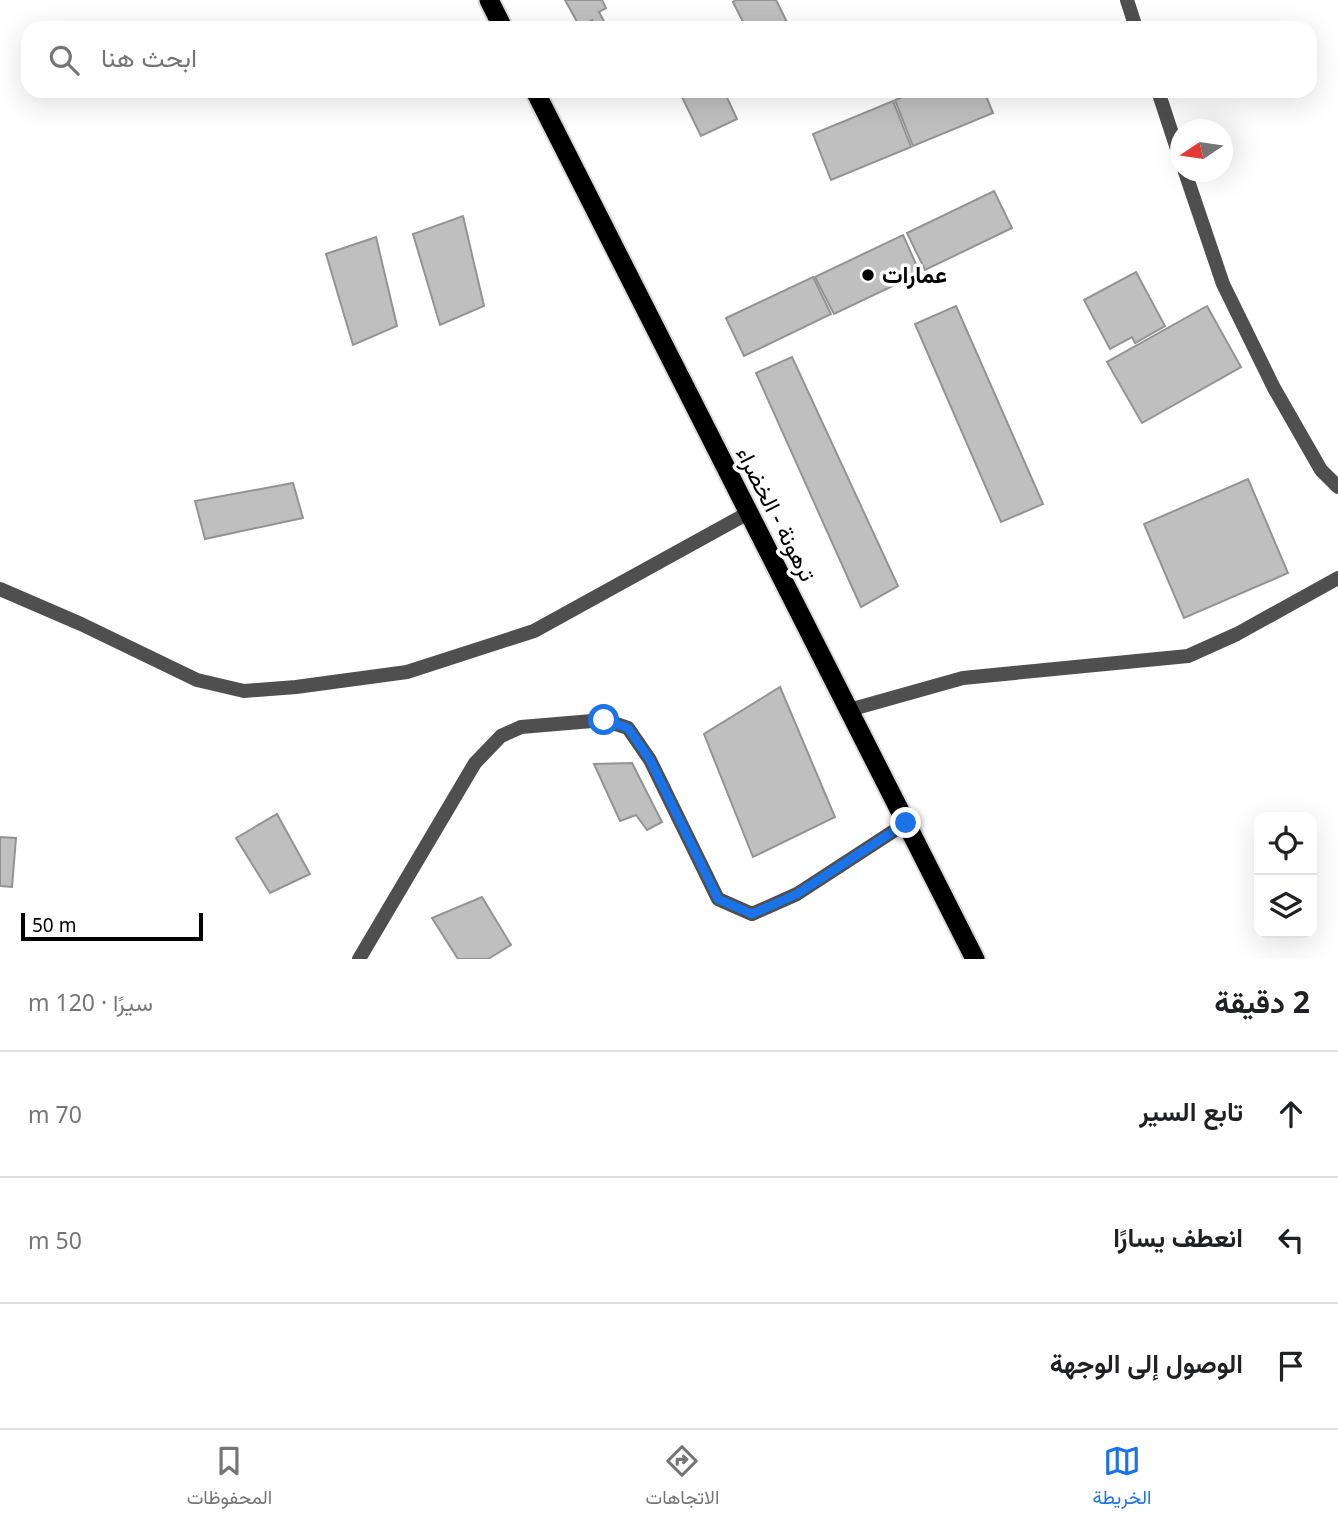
<!DOCTYPE html>
<html lang="ar">
<head>
<meta charset="utf-8">
<style>
	:root { --surface:#fff; --page:#f6f6f6; --text:#202124; --muted:#757577; --line:#e0e0e0; --accent:#1a73e8 }
	body { margin:0; font-family:"Noto Sans",Vazirmatn,sans-serif; background:var(--page); color:var(--text); direction:rtl }
	.controls { position:absolute; right:21px; bottom:21px; display:grid; overflow:hidden; border-radius:14px; box-shadow:0 7px 28px #0002 }
	.controls button { width:63px; height:63px; display:grid; place-items:center; padding:0; border:0; border-bottom:2px solid var(--line); background:var(--surface); color:var(--text); font:35px sans-serif }
	.compass { position:absolute; left:1170px; top:119px; width:63px; height:63px; border-radius:50%; background:var(--surface); box-shadow:0 7px 28px #0002; rotate:257deg }
	.scale { position:absolute; left:21px; bottom:18px; width:182px; box-sizing:border-box; padding-left:7px; border:4px solid #000; border-top:0; font-size:19px; line-height:24px; white-space:nowrap; color:#000; -webkit-text-stroke:5px #fff; paint-order:stroke }
	.stop { position:absolute; width:21px; height:21px; margin:-16px; border:5px solid #1a73e8; border-radius:50%; background:#fff }
	.stop.end { background:#1a73e8; border-color:#fff; box-shadow:0 2px 7px #0008 }
	.list { margin:0; padding:0; list-style:none }
	h2 { display:flex; justify-content:space-between; align-items:center; height:91px; margin:0; padding:0 28px; font-size:30px }
	h2 small { font-size:23px; font-weight:400; color:var(--muted) }
	.list li { display:grid; grid-template-columns:46px 1fr auto; gap:21px; align-items:center; box-sizing:border-box; height:126px; padding:0 28px; border-top:2px solid var(--line) }
	.list b { display:block; font-size:26px; white-space:nowrap }
	.list em { font-size:23px; font-style:normal; color:var(--muted) }
	.icon { flex:none; width:38px; height:38px; fill:none; stroke:currentColor; stroke-width:2; stroke-linecap:round; stroke-linejoin:round }
	.map { position:relative; flex:none; width:1338px; height:959px; overflow:hidden; direction:ltr }
	.search { position:absolute; background:var(--surface); box-shadow:0 7px 28px #0002; left:21px; right:21px; top:21px; height:77px; display:flex; align-items:center; gap:18px; box-sizing:border-box; padding:0 24px; border-radius:21px; color:var(--muted); font-size:26px }
	.sheet { height:469px; background:var(--surface) }
	nav { display:flex; justify-content:space-around; align-items:center; box-sizing:border-box; height:98px; border-top:2px solid var(--line); background:var(--surface); font-size:19px; color:var(--muted) }
	nav a { display:grid; justify-items:center; gap:4px }
	nav .on { color:var(--accent) }
	.map>svg:first-child { display:block }
	.building { fill:#bfbfbf; stroke:#939393; stroke-width:2 }
	.lines { fill:none; stroke-linecap:round; stroke-linejoin:round }
	.trunk-casing { stroke:#dbdbdb; stroke-width:23 }
	.minor { stroke:#4f4f4f; stroke-width:14 }
	.trunk { stroke:#000; stroke-width:19 }
	.route { stroke:#1a73e8; stroke-width:9 }
	.poi-dot { fill:#000; stroke:#fff; stroke-width:2.5 }
	.labels { text-anchor:middle; stroke-width:7; stroke-linejoin:round; paint-order:stroke }
	.poi-label { font-size:23px; font-weight:bold; fill:#000; stroke:#fff; text-anchor:start }
	.street-label { font-size:23px; fill:#000; stroke:#fff }
</style>
</head>
<body>
<div class="map">
<svg width="1338" height="959" viewBox="0 0 1338 959">
	<rect width="100%" height="100%" fill="#fff"/>
	<g class="building">
		<polygon points="565,0 602,0 606,8 599,12 605,23 596,28 592,20 580,27"/>
		<polygon points="736,0 776,0 790,28 746,28 733,2"/>
		<polygon points="679,91 724,91 737,119 701,136"/>
		<polygon points="917,91 984,91 993,113 913,146 895,100"/>
		<polygon points="893,101 911,147 831,180 813,134"/>
		<polygon points="994,191 1012,228 925,270 907,233"/>
		<polygon points="463,216 484,306 440,325 413,234"/>
		<polygon points="903,235 920,273 834,314 815,277"/>
		<polygon points="376,237 397,326 353,345 326,254"/>
		<polygon points="1136,272 1165,326 1135,343 1132,337 1110,349 1084,300"/>
		<polygon points="813,277 831,314 744,356 726,318"/>
		<polygon points="956,306 1043,504 1001,522 915,324"/>
		<polygon points="1207,306 1241,367 1142,423 1107,362"/>
		<polygon points="792,357 898,586 861,607 756,373"/>
		<polygon points="1248,479 1288,573 1184,618 1144,524"/>
		<polygon points="293,483 303,518 205,539 195,501"/>
		<polygon points="780,687 835,817 753,857 704,734"/>
		<polygon points="632,763 662,822 647,830 636,815 620,821 594,764"/>
		<polygon points="277,814 310,874 270,893 236,838"/>
		<polygon points="0,837 16,838 12,887 0,886"/>
		<polygon points="482,897 511,945 488,959 458,959 432,918"/>
	</g>
	<g class="lines">
		<g class="trunk-casing">
			<g id="trunk">
				<polyline points="489,0 503,28"/>
				<polyline points="535,91 975,959"/>
			</g>
		</g>
		<g class="minor">
			<polyline points="1127,0 1136,28"/>
			<polyline points="1158,91 1180,158"/>
			<polyline points="1185,172 1223,284 1274,388 1321,470 1338,487"/>
			<polyline points="0,589 81,624 197,680 244,691 296,687 407,672 534,631 748,513"/>
			<polyline points="849,710 963,678 1188,656 1237,634 1338,578"/>
			<polyline points="359,959 475,763 501,736 521,727 604,720 628,728 650,760 718,899 752,914 797,894 906,823"/>
		</g>
		<use href="#trunk" class="trunk"/>
	</g>
	<g class="lines">
		<polyline class="route" points="604,720 628,728 650,760 718,899 752,914 797,894 906,823"/>
	</g>
	<circle class="poi-dot" cx="868" cy="275" r="7"/>
	<g class="labels">
		<g class="poi-label">
			<text x="882" y="283">عمارات</text>
		</g>
		<g class="street-label">
			<text transform="translate(776 514) rotate(63)" y="8">ترهونة - الخضراء</text>
		</g>
	</g>
</svg>
<div class="controls">
<button><svg class="icon" aria-label="locate" viewBox="0 0 24 24"><circle cx="12" cy="12" r="6"/><path d="M12 2v4M12 18v4M2 12h4M18 12h4"/></svg></button>
<button><svg class="icon" aria-label="layers" viewBox="0 0 24 24"><path d="M12 4l9 5-9 5-9-5zM3 14l9 5 9-5"/></svg></button>
</div>
<svg class="compass" viewBox="-18 -18 36 36"><path d="M0-13l5 13h-10z" fill="#e53935"/><path d="M0 13l5-13h-10z" fill="#757577"/></svg>
<div class="scale">50 m</div>
<div class="stop" style="left:604px;top:720px"></div>
<div class="stop end" style="left:906px;top:823px"></div>
<div class="search"><svg class="icon" aria-label="search" viewBox="0 0 24 24"><circle cx="10" cy="10" r="6"/><path d="M15 15l6 6"/></svg>ابحث هنا</div>
</div>
<section class="sheet">
<h2>2 دقيقة<small>سيرًا · 120 m</small></h2>
<ul class="list">
<li><svg class="icon" aria-label="ahead" viewBox="0 0 24 24"><path d="M12 20V5M6 11l6-6 6 6"/></svg><div><b>تابع السير</b></div><em>70 m</em></li>
<li><svg class="icon" aria-label="left" viewBox="0 0 24 24"><path d="M17 20v-9H6M10 6l-5 5 5 5"/></svg><div><b>انعطف يسارًا</b></div><em>50 m</em></li>
<li><svg class="icon" aria-label="arrive" viewBox="0 0 24 24"><path d="M6 21V4h12l-3 4 3 4H6"/></svg><div><b>الوصول إلى الوجهة</b></div></li>
</ul>
</section>
<nav>
<a class="on"><svg class="icon" aria-label="map" viewBox="0 0 24 24"><path d="M3 6l6-2 6 2 6-2v14l-6 2-6-2-6 2zM9 4v14M15 6v14"/></svg>الخريطة</a>
<a><svg class="icon" aria-label="directions" viewBox="0 0 24 24"><path d="M12 3l9 9-9 9-9-9zM9 14v-3h6M13 9l2 2-2 2"/></svg>الاتجاهات</a>
<a><svg class="icon" aria-label="saved" viewBox="0 0 24 24"><path d="M7 4h10v16l-5-4-5 4z"/></svg>المحفوظات</a>
</nav>
</body>
</html>
